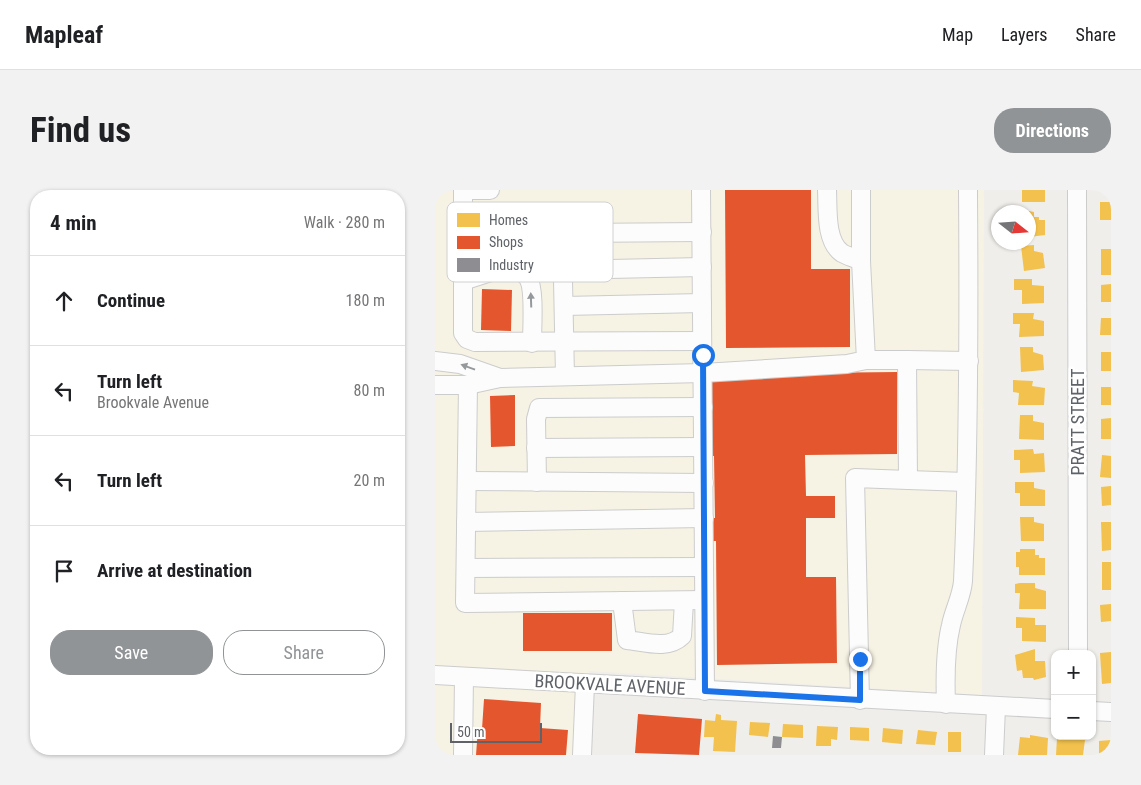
<!DOCTYPE html>
<html lang="en">
<head>
<meta charset="utf-8">
<style>
	:root { --surface:#fff; --page:#f2f2f2; --text:#202124; --muted:#757577; --line:#e0e0e0; --accent:#919496 }
	body { margin:0; font-family:"Roboto Condensed",sans-serif; background:var(--page); color:var(--text) }
	.controls { position:absolute; right:15px; bottom:15px; display:grid; overflow:hidden; border-radius:10px; box-shadow:0 1px 4px #0004 }
	.controls button { width:45px; height:45px; display:grid; place-items:center; padding:0; border:0; border-bottom:1px solid var(--line); background:var(--surface); color:var(--text); font:25px sans-serif }
	.compass { position:absolute; left:556px; top:15px; width:45px; height:45px; border-radius:50%; background:var(--surface); box-shadow:0 1px 4px #0004; rotate:107deg }
	.scale { position:absolute; left:15px; bottom:12px; width:92px; box-sizing:border-box; padding-left:5px; border:2px solid #5f6368; border-top:0; font-size:14px; line-height:18px; white-space:nowrap; color:#5f6368; -webkit-text-stroke:4px #fff; paint-order:stroke }
	.stop { position:absolute; width:15px; height:15px; margin:-11px; border:4px solid #1a73e8; border-radius:50%; background:#fff }
	.stop.end { background:#1a73e8; border-color:#fff; box-shadow:0 1px 5px #0008 }
	.list { margin:0; padding:0; list-style:none }
	h2 { display:flex; justify-content:space-between; align-items:center; height:65px; margin:0; padding:0 20px; font-size:21px }
	h2 small { font-size:16px; font-weight:400; color:var(--muted) }
	.list li { display:grid; grid-template-columns:32px 1fr auto; gap:15px; align-items:center; box-sizing:border-box; height:90px; padding:0 20px; border-top:1px solid var(--line) }
	.list b { display:block; font-size:19px; white-space:nowrap }
	.list p { margin:0; font-size:16px; white-space:nowrap; color:var(--muted) }
	.list em { font-size:16px; font-style:normal; color:var(--muted) }
	.actions { display:flex; gap:10px; padding:15px 20px }
	.actions a { flex:1; padding:11px 0; border:1px solid var(--accent); border-radius:20px; text-align:center; font-size:18px; color:var(--accent) }
	.actions .main { background:var(--accent); color:#fff }
	.icon { flex:none; width:28px; height:28px; fill:none; stroke:currentColor; stroke-width:2; stroke-linecap:round; stroke-linejoin:round }
	.map { position:relative; flex:none; width:676px; height:565px; overflow:hidden; border-radius:20px }
	header { display:flex; align-items:center; gap:30px; box-sizing:border-box; height:70px; padding:0 25px; background:var(--surface); border-bottom:1px solid var(--line) }
	header strong { font-size:24px }
	nav { display:flex; gap:28px; margin-inline-start:auto; font-size:18px }
	.intro { display:flex; align-items:center; justify-content:space-between; box-sizing:border-box; height:120px; padding:0 30px }
	h1 { margin:0; font-size:35px }
	.button { padding:12px 22px; border-radius:20px; background:var(--accent); color:#fff; font-size:18px; font-weight:700 }
	main { display:flex; gap:30px; padding:0 30px }
	aside { flex:1; background:var(--surface); border-radius:20px; box-shadow:0 1px 4px #0004 }
	.map>svg:first-child { display:block }
	.commercial { fill:#f7f3e4 }
	.homes { fill:#f2c14e }
	.shops { fill:#e4572e }
	.industry { fill:#8d8d92 }
	.lines { fill:none; stroke-linecap:round; stroke-linejoin:round }
	.minor-casing { stroke:#cbcccc; stroke-width:20 }
	.minor { stroke:#fdfcfc; stroke-width:18 }
	.oneway { fill:#96999c }
	.route { stroke:#1a73e8; stroke-width:6 }
	.labels { text-anchor:middle; stroke-width:5; stroke-linejoin:round; paint-order:stroke }
	.street-label { font-size:18px; fill:#5f6368; stroke:#fff }
	.key { fill:#fff; stroke:#cfd0d2; stroke-width:1 }
	.key-label { font-size:14px; fill:#5f6368 }
</style>
</head>
<body>
<header>
<strong>Mapleaf</strong>
<nav><a>Map</a><a>Layers</a><a>Share</a></nav>
</header>
<div class="intro"><h1>Find us</h1><a class="button">Directions</a></div>
<main>
<aside>
<h2>4 min<small>Walk · 280 m</small></h2>
<ul class="list">
<li><svg class="icon" aria-label="ahead" viewBox="0 0 24 24"><path d="M12 20V5M6 11l6-6 6 6"/></svg><div><b>Continue</b></div><em>180 m</em></li>
<li><svg class="icon" aria-label="left" viewBox="0 0 24 24"><path d="M17 20v-9H6M10 6l-5 5 5 5"/></svg><div><b>Turn left</b><p>Brookvale Avenue</p></div><em>80 m</em></li>
<li><svg class="icon" aria-label="left" viewBox="0 0 24 24"><path d="M17 20v-9H6M10 6l-5 5 5 5"/></svg><div><b>Turn left</b></div><em>20 m</em></li>
<li><svg class="icon" aria-label="arrive" viewBox="0 0 24 24"><path d="M6 21V4h12l-3 4 3 4H6"/></svg><div><b>Arrive at destination</b></div></li>
</ul>
<div class="actions"><a class="main">Save</a><a>Share</a></div>
</aside>
<div class="map">
<svg width="676" height="565" viewBox="0 0 676 565">
	<rect width="100%" height="100%" fill="#efeeea"/>
	<polygon class="commercial" points="0,0 549,0 547,505 154,481 150,565 0,565"/>
	<g class="homes">
		<rect x="587" y="0" width="23" height="12"/>
		<rect x="665" y="12" width="11" height="18"/>
		<polygon points="594,21 599,22 599,27 604,27 604,30 610,30 610,45 594,47"/>
		<polygon points="599,55 599,61 608,63 610,78 589,81 586,56"/>
		<rect x="666" y="59" width="10" height="26"/>
		<polygon points="579,89 597,89 597,95 609,96 609,113 587,114 587,100 579,100"/>
		<polygon points="676,94 676,112 666,112 666,95"/>
		<polygon points="578,123 599,123 598,129 609,131 609,146 584,147 585,134 578,134"/>
		<polygon points="666,128 676,128 676,145 665,145"/>
		<polygon points="585,157 598,157 598,162 608,165 609,180 586,182"/>
		<rect x="666" y="162" width="10" height="19"/>
		<polygon points="578,190 598,191 597,196 610,198 609,215 583,215 584,203 578,202"/>
		<rect x="666" y="197" width="10" height="18"/>
		<polygon points="585,225 598,225 598,231 609,233 609,250 584,249"/>
		<polygon points="676,228 676,249 666,249 666,229"/>
		<polygon points="598,259 599,264 609,263 610,282 585,283 585,270 579,270 579,260"/>
		<polygon points="667,265 676,266 676,288 665,287"/>
		<polygon points="580,292 599,292 599,298 610,300 610,316 585,316 585,303 580,303"/>
		<polygon points="676,296 676,315 667,316 666,297"/>
		<polygon points="585,327 599,327 599,332 609,334 609,351 586,351"/>
		<polygon points="666,332 676,332 676,360 667,361"/>
		<polygon points="585,359 600,359 600,365 604,365 604,368 610,368 610,385 584,385 584,377 581,377 581,362 585,362"/>
		<rect x="667" y="372" width="9" height="28"/>
		<polygon points="585,393 600,393 600,398 611,401 611,419 584,419 585,403 580,403 580,394"/>
		<polygon points="676,414 676,431 666,432 665,415"/>
		<polygon points="581,427 600,428 600,435 611,435 611,452 587,451 587,438 581,438"/>
		<polygon points="600,459 600,471 610,471 611,487 599,490 598,488 588,488 587,480 582,481 580,465"/>
		<polygon points="676,462 676,493 667,494 665,463"/>
		<polygon points="281,524 286,525 286,530 302,531 300,562 278,561 279,547 269,547 270,530 280,531"/>
		<polygon points="315,532 335,533 333,547 314,545"/>
		<polygon points="348,534 368,535 368,548 347,547"/>
		<polygon points="382,536 403,537 402,550 396,549 396,556 381,556"/>
		<polygon points="415,537 434,538 434,551 415,550"/>
		<polygon points="448,538 468,540 467,554 447,552"/>
		<polygon points="483,540 502,542 500,555 481,554"/>
		<rect x="513" y="542" width="13" height="20"/>
		<polygon points="595,545 613,548 612,565 583,565 585,547 595,548"/>
		<polygon points="632,546 636,546 636,549 650,550 648,565 621,565 622,548 632,549"/>
		<polygon points="676,550 676,565 664,565 664,551"/>
	</g>
	<g class="shops">
		<polygon points="290,0 376,0 376,79 415,79 415,157 291,158"/>
		<polygon points="47,99 77,100 76,141 46,140"/>
		<polygon points="462,182 462,264 370,265 371,306 400,306 400,328 371,328 371,387 401,387 402,473 282,475 281,351 278,351 277,328 280,328 279,266 274,266 273,184"/>
		<polygon points="80,205 80,256 56,257 55,206"/>
		<rect x="88" y="423" width="89" height="38"/>
		<polygon points="49,509 106,513 105,538 133,540 131,565 41,565 43,538 47,539"/>
		<polygon points="203,524 267,529 264,565 200,563"/>
	</g>
	<polygon class="industry" points="338,546 347,547 346,558 337,558"/>
	<g class="lines">
		<g class="minor-casing">
			<g id="minor">
				<polyline points="28,0 28,143 32,149 40,152 267,151"/>
				<polyline points="28,0 55,0"/>
				<polyline points="266,0 270,501"/>
				<path d="M 392,0 C 393,19 390,51 407,63 C 412,66 420,68 426,71"/>
				<polyline points="642,0 643,464"/>
				<polyline points="127,43 130,186"/>
				<polyline points="28,44 267,42"/>
				<path d="M 76,79 C 82,80 89,82 93,88 C 100,99 97,138 97,153"/>
				<polyline points="128,80 267,77"/>
				<polyline points="28,91 59,81"/>
				<polyline points="129,116 267,113"/>
				<polyline points="472,170 534,171"/>
				<polyline points="0,171 25,174 65,188"/>
				<polyline points="0,195 33,195 65,188 268,183 412,174 431,170 426,71 426,0"/>
				<polyline points="33,195 30,413 269,410"/>
				<polyline points="101,258 268,257"/>
				<polyline points="473,290 531,292"/>
				<polyline points="32,291 269,293"/>
				<polyline points="102,292 101,229 104,218 268,217"/>
				<polyline points="31,332 269,328"/>
				<polyline points="31,378 269,377"/>
				<path d="M 187,411 L 192,450 C 210,452 233,460 247,446 L 249,411"/>
				<polyline points="0,485 620,519"/>
				<polyline points="425,510 420,288 473,290 472,170 431,170"/>
				<path d="M 511,514 C 510,488 510,460 516,435 C 519,420 527,406 528,391 C 534,261 534,130 533,0"/>
				<polyline points="657,521 676,522"/>
				<polyline points="28,565 29,487"/>
				<polyline points="147,565 150,494"/>
				<polyline points="559,565 561,517"/>
			</g>
		</g>
		<use href="#minor" class="minor"/>
	</g>
	<defs><path id="oneway-solid" d="M-6-.8H1V-3.2L6.5 0L1 3.2V.8H-6Z" transform="scale(1.25)"/></defs>
	<g class="oneway">
		<use href="#oneway-solid" transform="translate(96 110) rotate(-92)"/>
		<use href="#oneway-solid" transform="translate(33 177) rotate(-160)"/>
	</g>
	<g class="lines">
		<polyline class="route" points="268,165 270,501 425,510 425,469"/>
	</g>
	<g class="labels">
		<g class="street-label">
			<text transform="translate(643 232) rotate(-90)" y="6">PRATT STREET</text>
			<text transform="translate(175 495) rotate(3)" y="6">BROOKVALE AVENUE</text>
		</g>
	</g>
	<rect x="12" y="12" width="166" height="80" rx="8" class="key"/>
	<rect x="22" y="23" width="23" height="14" fill="#f2c14e"/>
	<rect x="22" y="46" width="23" height="13" fill="#e4572e"/>
	<rect x="22" y="68" width="23" height="14" fill="#8d8d92"/>
	<g class="key-label">
		<text x="54" y="35">Homes</text>
		<text x="54" y="57">Shops</text>
		<text x="54" y="80">Industry</text>
	</g>
</svg>
<div class="controls">
<button>+</button>
<button>−</button>
</div>
<svg class="compass" viewBox="-18 -18 36 36"><path d="M0-13l5 13h-10z" fill="#e53935"/><path d="M0 13l5-13h-10z" fill="#757577"/></svg>
<div class="scale">50 m</div>
<div class="stop" style="left:268px;top:165px"></div>
<div class="stop end" style="left:425px;top:469px"></div>
</div>
</main>
</body>
</html>
